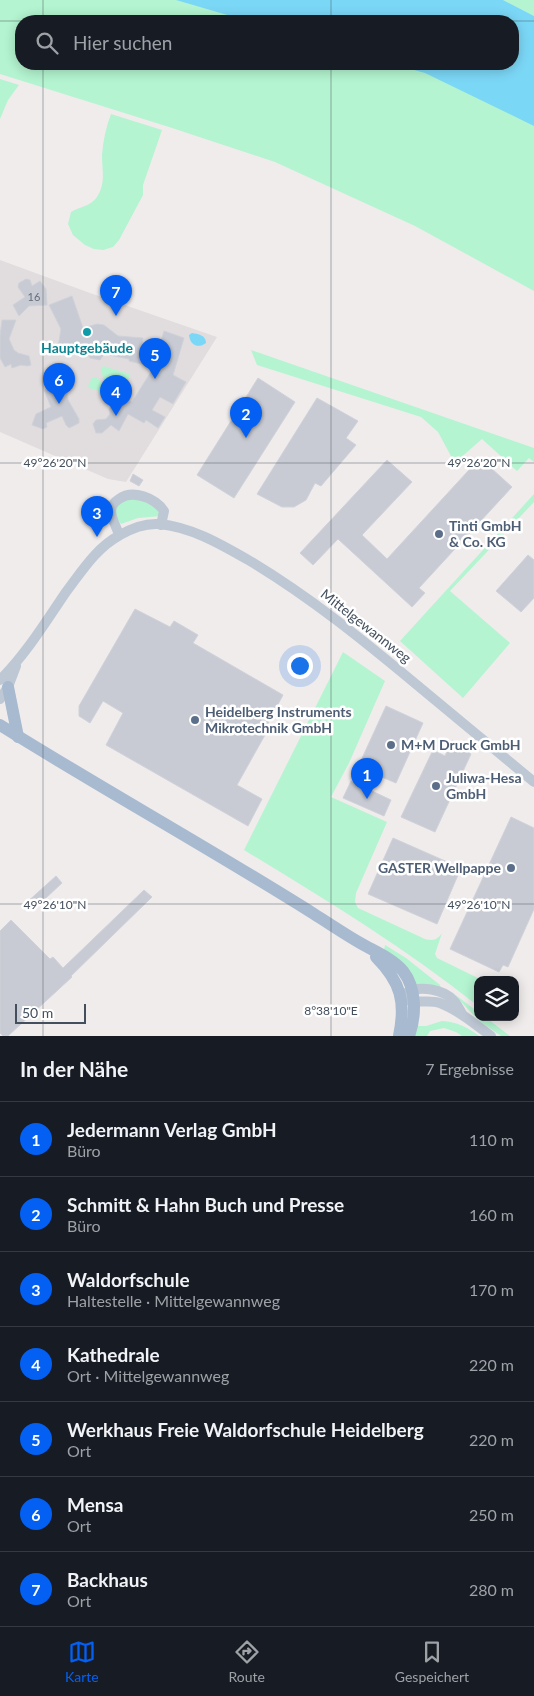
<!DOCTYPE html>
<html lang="de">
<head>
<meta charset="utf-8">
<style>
	:root { --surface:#171b24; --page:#242831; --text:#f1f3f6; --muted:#9ea1a6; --line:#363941; --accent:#0360f3 }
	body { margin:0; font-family:Lato,sans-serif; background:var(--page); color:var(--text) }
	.controls { position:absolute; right:15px; bottom:15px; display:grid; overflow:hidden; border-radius:10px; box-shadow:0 2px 12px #0003 }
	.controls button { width:45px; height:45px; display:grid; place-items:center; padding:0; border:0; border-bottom:1px solid var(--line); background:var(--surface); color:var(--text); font:25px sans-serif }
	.scale { position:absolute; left:15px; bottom:12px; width:71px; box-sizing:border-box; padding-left:5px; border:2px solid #434f5c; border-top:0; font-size:14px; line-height:18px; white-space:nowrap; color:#434f5c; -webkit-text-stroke:4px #fff; paint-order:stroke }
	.you { position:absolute; left:299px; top:665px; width:18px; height:18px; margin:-12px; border:4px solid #fff; border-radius:50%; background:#1a73e8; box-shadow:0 0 0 8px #1a73e833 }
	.badge { display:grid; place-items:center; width:32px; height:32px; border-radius:50%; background:var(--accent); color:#fff; font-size:16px; font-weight:700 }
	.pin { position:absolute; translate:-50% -41px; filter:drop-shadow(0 1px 2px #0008) }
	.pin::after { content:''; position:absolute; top:26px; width:18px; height:15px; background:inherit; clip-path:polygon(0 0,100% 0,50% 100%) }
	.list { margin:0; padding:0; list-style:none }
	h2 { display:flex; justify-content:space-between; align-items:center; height:65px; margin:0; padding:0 20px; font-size:21px }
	h2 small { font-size:16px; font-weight:400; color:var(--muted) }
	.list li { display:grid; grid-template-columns:32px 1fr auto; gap:15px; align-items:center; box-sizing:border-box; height:75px; padding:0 20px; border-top:1px solid var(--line) }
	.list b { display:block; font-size:19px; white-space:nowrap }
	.list p { margin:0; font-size:16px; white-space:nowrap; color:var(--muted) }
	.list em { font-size:16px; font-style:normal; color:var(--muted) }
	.icon { flex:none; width:28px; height:28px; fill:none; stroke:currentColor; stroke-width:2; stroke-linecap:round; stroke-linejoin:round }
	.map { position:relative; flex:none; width:534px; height:1036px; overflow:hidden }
	.search { position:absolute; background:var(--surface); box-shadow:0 2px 12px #0003; left:15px; right:15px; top:15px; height:55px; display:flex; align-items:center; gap:12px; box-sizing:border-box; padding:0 18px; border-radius:20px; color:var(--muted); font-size:19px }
	.sheet { height:590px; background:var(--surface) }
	nav { display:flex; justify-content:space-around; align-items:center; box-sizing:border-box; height:70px; border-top:1px solid var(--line); background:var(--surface); font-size:14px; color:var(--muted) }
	nav a { display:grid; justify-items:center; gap:2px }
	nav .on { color:var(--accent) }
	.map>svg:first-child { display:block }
	.education { fill:#e1ddde }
	.green { fill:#b4f4d0 }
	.water { fill:#7bd7f6 }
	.building { fill:#c8cbd3; stroke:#d0d2d9 }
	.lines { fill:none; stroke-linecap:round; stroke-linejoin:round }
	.minor { stroke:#bec8d4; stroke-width:10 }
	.major { stroke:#a8bad0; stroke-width:12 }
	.ticks { fill:none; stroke:#434f5c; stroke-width:1; stroke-opacity:0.45 }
	.culture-dot { fill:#0f9aa8; stroke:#fff; stroke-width:2 }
	.service-dot { fill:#5c6f8a; stroke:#fff; stroke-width:2 }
	.labels { text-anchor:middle; stroke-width:5; stroke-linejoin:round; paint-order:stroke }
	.number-label { font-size:11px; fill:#646e7a }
	.culture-label { font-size:14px; font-weight:bold; fill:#0d838f; stroke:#fff }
	.service-label { font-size:14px; font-weight:bold; fill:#4e5e75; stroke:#fff; text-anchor:start }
	.street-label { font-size:14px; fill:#434f5c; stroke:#fff }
	.ticks-label { font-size:12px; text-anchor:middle; fill:#434f5c; stroke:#fff; stroke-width:5; stroke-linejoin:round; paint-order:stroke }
</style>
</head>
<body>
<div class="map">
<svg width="534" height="1036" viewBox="0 0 534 1036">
	<rect width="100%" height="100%" fill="#f0ecec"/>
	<polygon class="education" points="0,260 90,293 217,337 126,482 108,479 0,432"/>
	<g class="green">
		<polygon points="0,0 374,0 430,21 21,21 21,64 513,64 534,66 534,291 415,226 275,162 169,127 0,74"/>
		<polygon points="503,0 534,0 534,16"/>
		<polygon points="0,79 19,85 8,100 0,119"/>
		<path d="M 111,114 L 162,130 L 143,185 L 143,195 L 119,240 L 113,247 L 103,250 L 94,249 L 85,245 L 73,235 L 68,224 L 71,212 C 79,207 91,206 97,197 C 106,184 102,170 102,155 C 103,141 106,127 111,114 Z"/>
		<polygon points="251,350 534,448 534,462 529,458 517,471 482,439 458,460 452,458 438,432 421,417 257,365"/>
		<path d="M 103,366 L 129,374 L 129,378 C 123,383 116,391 108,389 L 101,372 L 101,369 Z"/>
		<path d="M 97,377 C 102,382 106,388 103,395 L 101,396 L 97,390 L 89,388 L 88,386 L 92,378 Z"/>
		<polygon points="534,494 534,502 450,591 510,643 463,698 400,641"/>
		<path d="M 130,498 L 144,501 L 161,511 L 161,516 L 138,518 L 121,524 C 111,510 115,504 130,498 Z"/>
		<path d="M 343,652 L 385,681 L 349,763 L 331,797 L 387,822 L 356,893 L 355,902 L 358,908 L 425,939 C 434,941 437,940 442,933 L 435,954 L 437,958 L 482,980 L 478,980 L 478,1006 C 404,947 324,899 244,850 Z"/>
		<polygon points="385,945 406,958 440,985 441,989 422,987 415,983 384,950"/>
		<polygon points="453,993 478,1012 478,1017 485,1017 510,1036 501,1036 478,1020"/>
		<path d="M 442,1021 C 457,1022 467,1027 479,1036 L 462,1036 L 456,1032 L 444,1028 L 430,1031 L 427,1036 L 413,1036 L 418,1026 L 426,1026 Z"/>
	</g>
	<g class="water">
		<polygon points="176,0 503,0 534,16 534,126 425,73 393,64 513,64 513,21 248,21"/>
		<path d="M 192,333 C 198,334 206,335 206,343 C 198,349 190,345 189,335 Z"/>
	</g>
	<g class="building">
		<polygon points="26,279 30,280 32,286 40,281 46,289 47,305 29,306 19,316 13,305 25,297 18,287 19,283"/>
		<polygon points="72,296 83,328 97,324 104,325 118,336 143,338 141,351 156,357 164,331 184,338 173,375 186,382 173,404 160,397 152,410 165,417 158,428 146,420 144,423 128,414 119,431 111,425 102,433 96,433 93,424 96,420 106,419 110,414 109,409 119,396 132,402 154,367 129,361 129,359 104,354 100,360 90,358 87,352 74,350 60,350 58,347 61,329 49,305"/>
		<polygon points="2,320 16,320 9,339 14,350 18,353 29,356 31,365 27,366 21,365 12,368 11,364 5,367 0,358 0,335"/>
		<polygon points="258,378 295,402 234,498 197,475"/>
		<polygon points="60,382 67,390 68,400 79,419 79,423 69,428 66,425 62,416 46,423 47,427 43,429 32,425 36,414 51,407 44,390"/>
		<polygon points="317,398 358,421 346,438 356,445 321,486 315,483 306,500 294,507 282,507 257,494"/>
		<polygon points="480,458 512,487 419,588 425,593 412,607 338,539 313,565 300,553 387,460 412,482 362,535 387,559"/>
		<polygon points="133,474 143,480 139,486 130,481"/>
		<polygon points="528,555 534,560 534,598 521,612 496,591"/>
		<polygon points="135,609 170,627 174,621 198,635 193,643 283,695 267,725 270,726 237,785 262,799 248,826 106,745 123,713 103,701 90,723 79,716 79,706"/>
		<polygon points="386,706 423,723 396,783 358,767"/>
		<polygon points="452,740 471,754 435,832 401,817 433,750 445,756"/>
		<polygon points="351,781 391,800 384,816 343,798"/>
		<polygon points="511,817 534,828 534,909 508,967 503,965 499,972 450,949"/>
		<polygon points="393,838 461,868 437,924 368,894"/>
		<polygon points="56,876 62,883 32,911 25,904"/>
		<polygon points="144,890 152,897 71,976 72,977 8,1036 3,1036 0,1033 0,931 11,920 50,959 53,957 63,968"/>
	</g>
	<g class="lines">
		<g class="minor">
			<path d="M 119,535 C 117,528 112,520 111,512 C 111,507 114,502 119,499 C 133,489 155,498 164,511 L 161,525"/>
			<path d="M 0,680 C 26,654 45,623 66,592 C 82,571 96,548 120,535 C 132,528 145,523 159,524 C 192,527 222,545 250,561 C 310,597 363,640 417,685 C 456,717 495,750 534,782"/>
			<polyline points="0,699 8,687 16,666"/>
			<path d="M 406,993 C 419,985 444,989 454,1001 C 457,1004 460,1010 462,1014"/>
			<path d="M 408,1000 C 418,1004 429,999 440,1003 C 458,1010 475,1024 491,1036"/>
		</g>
		<g class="major">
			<polyline points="8,687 18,737"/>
			<path d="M 0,725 C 104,790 211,849 314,914 C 330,924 346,935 362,944 C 376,952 393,959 403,971 C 417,989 416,1016 409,1036"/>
			<path d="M 376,957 C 401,982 406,1002 399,1036"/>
		</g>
	</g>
	<path class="ticks" d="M 43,0 L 43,21M 331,0 L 331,21M 0,21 L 21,21M 513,21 L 534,21M 43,64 L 43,1036M 331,64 L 331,1036M 0,463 L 534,463M 0,904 L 534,904"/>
	<circle class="culture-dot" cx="87" cy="332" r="5"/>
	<g class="service-dot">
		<circle cx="439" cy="534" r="5"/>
		<circle cx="195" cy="720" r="5"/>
		<circle cx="391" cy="745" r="5"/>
		<circle cx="436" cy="786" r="5"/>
		<circle cx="511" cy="868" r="5"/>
	</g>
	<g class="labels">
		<g class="number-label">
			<text x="34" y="301">16</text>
		</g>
		<g class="culture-label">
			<text x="87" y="353">Hauptgebäude</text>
		</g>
		<g class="service-label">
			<text x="449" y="531">Tinti GmbH<tspan x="449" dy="16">&amp; Co. KG</tspan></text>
			<text x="205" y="717">Heidelberg Instruments<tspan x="205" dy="16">Mikrotechnik GmbH</tspan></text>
			<text x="401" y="750">M+M Druck GmbH</text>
			<text x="446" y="783">Juliwa-Hesa<tspan x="446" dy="16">GmbH</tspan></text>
			<text x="501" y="873" text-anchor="end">GASTER Wellpappe</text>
		</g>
		<g class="street-label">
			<text transform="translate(366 626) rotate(38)" y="5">Mittelgewannweg</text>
		</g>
	</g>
	<g class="ticks-label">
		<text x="55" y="467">49°26'20"N</text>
		<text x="479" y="467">49°26'20"N</text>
		<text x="55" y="909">49°26'10"N</text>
		<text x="479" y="909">49°26'10"N</text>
		<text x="331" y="1015">8°38'10"E</text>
	</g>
</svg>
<div class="controls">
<button><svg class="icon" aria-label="layers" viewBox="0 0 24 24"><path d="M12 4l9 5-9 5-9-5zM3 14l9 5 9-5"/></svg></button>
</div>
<div class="scale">50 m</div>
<div class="you"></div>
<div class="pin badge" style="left:367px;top:799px">1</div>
<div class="pin badge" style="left:246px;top:438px">2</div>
<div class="pin badge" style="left:97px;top:537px">3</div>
<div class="pin badge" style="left:116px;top:416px">4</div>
<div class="pin badge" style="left:155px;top:379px">5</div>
<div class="pin badge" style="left:59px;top:404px">6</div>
<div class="pin badge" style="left:116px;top:316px">7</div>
<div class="search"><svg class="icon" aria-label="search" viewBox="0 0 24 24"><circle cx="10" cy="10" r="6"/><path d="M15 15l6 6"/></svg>Hier suchen</div>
</div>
<section class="sheet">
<h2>In der Nähe<small>7 Ergebnisse</small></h2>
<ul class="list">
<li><span class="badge">1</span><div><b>Jedermann Verlag GmbH</b><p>Büro</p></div><em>110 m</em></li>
<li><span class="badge">2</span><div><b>Schmitt &amp; Hahn Buch und Presse</b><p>Büro</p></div><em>160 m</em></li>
<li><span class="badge">3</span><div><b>Waldorfschule</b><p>Haltestelle · Mittelgewannweg</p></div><em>170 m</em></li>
<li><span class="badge">4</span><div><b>Kathedrale</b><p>Ort · Mittelgewannweg</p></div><em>220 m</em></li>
<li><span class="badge">5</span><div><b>Werkhaus Freie Waldorfschule Heidelberg</b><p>Ort</p></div><em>220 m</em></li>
<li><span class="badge">6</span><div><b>Mensa</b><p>Ort</p></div><em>250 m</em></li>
<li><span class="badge">7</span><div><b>Backhaus</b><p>Ort</p></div><em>280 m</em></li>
</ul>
</section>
<nav>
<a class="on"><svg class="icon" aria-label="map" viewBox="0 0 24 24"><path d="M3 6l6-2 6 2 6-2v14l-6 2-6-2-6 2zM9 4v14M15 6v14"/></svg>Karte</a>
<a><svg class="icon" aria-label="directions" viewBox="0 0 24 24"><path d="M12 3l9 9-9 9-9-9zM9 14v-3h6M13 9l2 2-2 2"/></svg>Route</a>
<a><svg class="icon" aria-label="saved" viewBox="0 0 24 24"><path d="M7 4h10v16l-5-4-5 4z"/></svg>Gespeichert</a>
</nav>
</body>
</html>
